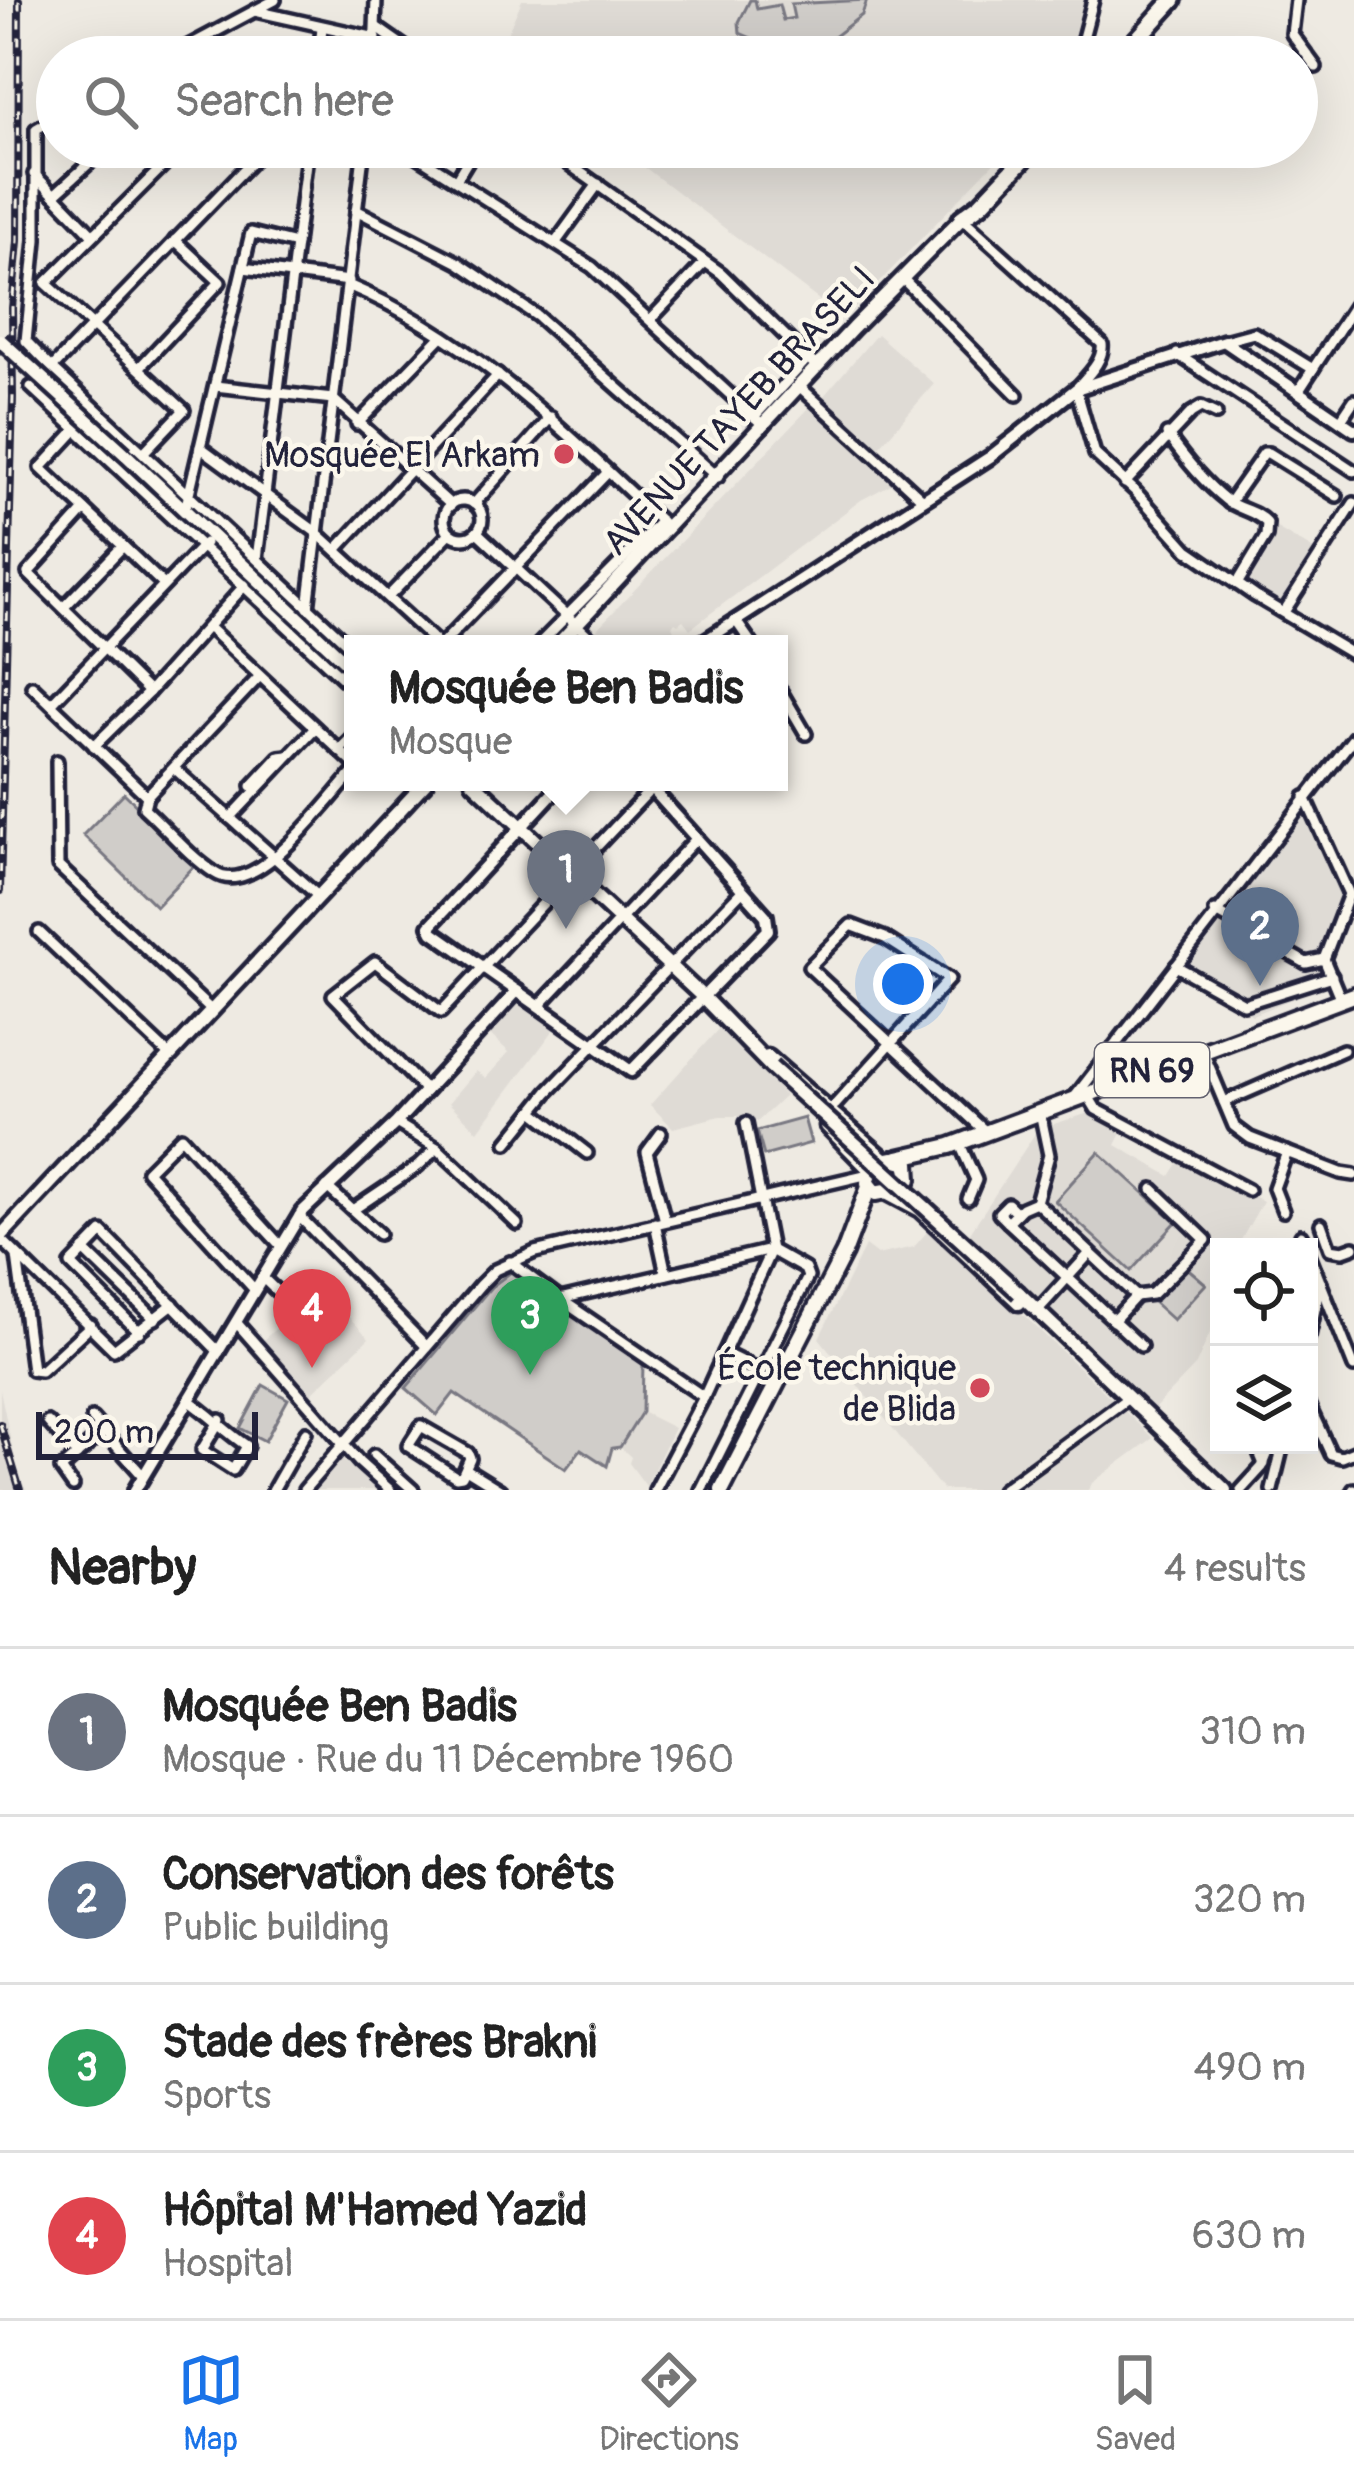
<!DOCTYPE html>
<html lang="en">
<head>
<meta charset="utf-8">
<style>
	:root { --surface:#fff; --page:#f6f6f6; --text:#222; --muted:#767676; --line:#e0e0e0; --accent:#1a73e8 }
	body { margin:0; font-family:Pangolin,sans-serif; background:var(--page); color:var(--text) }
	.controls { position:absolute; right:36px; bottom:36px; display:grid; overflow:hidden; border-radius:0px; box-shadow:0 12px 48px #0002 }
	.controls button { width:108px; height:108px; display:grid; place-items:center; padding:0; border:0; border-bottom:3px solid var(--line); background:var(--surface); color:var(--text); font:60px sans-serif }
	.scale { position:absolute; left:36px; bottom:30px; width:222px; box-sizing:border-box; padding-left:12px; border:6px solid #22223b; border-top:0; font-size:33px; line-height:42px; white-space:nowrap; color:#22223b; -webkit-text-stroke:9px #fbf7ec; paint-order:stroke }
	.you { position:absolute; left:903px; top:984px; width:42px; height:42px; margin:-30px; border:9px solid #fff; border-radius:50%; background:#1a73e8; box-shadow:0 0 0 18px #1a73e833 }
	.badge { display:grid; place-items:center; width:78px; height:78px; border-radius:50%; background:var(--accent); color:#fff; font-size:39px; font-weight:700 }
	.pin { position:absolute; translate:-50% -99px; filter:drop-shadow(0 3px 6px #0008) }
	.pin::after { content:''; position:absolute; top:63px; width:42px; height:36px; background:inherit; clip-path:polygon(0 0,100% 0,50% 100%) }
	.popup { position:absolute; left:344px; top:635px; width:444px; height:156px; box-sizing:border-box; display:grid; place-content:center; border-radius:0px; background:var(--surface); filter:drop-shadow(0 3px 9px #0005); font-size:39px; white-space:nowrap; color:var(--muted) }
	.popup b { font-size:45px; color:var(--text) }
	.popup::after { content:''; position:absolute; left:50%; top:100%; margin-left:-24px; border:24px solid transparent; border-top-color:var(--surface) }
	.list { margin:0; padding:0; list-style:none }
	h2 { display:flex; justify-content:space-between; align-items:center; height:156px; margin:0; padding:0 48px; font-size:51px }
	h2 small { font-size:39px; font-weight:400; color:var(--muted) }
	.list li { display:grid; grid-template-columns:78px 1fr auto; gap:36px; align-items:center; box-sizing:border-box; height:168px; padding:0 48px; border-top:3px solid var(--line) }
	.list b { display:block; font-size:45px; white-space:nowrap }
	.list p { margin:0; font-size:39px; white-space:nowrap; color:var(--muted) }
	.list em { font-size:39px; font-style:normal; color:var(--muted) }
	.icon { flex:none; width:66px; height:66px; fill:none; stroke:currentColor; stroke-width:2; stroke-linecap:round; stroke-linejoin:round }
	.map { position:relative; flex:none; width:1354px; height:1490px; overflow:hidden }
	.search { position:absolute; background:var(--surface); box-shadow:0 12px 48px #0002; left:36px; right:36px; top:36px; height:132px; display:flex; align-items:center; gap:30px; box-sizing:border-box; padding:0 42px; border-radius:66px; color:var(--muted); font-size:45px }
	.sheet { height:828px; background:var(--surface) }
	nav { display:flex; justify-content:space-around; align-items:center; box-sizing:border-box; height:168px; border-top:3px solid var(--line); background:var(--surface); font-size:33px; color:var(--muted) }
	nav a { display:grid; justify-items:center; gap:6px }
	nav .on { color:var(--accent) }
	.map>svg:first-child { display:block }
	.built { fill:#dfdbd5 }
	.green { fill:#d0cdc9; stroke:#797882; stroke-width:3 }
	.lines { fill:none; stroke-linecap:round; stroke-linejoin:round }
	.minor-casing { stroke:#22223b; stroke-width:18 }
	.tertiary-casing { stroke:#22223b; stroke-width:20 }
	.secondary-casing { stroke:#22223b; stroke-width:21 }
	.primary-casing { stroke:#22223b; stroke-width:22 }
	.trunk-casing { stroke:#22223b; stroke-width:24 }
	.minor { stroke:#fbf7ec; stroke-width:9 }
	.tertiary { stroke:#fbf7ec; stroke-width:10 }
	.secondary { stroke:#fbf7ec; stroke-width:12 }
	.primary { stroke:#fbf7ec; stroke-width:14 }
	.trunk { stroke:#fbf7ec; stroke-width:15 }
	.rail-casing { stroke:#22223b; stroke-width:8 }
	.rail { stroke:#fbf7ec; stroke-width:3; stroke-dasharray:9; stroke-linecap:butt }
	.secondary-bridge-casing { stroke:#22223b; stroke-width:21; stroke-linecap:butt }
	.secondary-bridge { stroke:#fbf7ec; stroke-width:12 }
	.poi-dot { fill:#d1495b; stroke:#fbf7ec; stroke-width:4.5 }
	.labels { text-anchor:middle; stroke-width:9; stroke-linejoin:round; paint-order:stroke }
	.shield { fill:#fbf7ec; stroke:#636270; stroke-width:3 }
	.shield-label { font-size:33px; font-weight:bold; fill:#22223b }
	.street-label { font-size:36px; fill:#22223b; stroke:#fbf7ec }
	.poi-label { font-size:36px; fill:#22223b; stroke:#fbf7ec; text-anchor:end }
</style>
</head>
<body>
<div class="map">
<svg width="1354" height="1490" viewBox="0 0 1354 1490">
	<rect width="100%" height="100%" fill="#eeeae2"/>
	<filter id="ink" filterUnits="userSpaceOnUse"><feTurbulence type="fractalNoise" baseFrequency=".00833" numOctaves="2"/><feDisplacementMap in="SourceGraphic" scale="24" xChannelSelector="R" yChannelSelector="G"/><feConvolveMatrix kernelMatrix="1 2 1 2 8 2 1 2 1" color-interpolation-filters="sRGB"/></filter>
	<g filter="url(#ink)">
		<g class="built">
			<polygon points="522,0 1085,0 1070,57 497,57"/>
			<polygon points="650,147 1009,147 844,319 643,166"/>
			<polygon points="877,334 934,384 879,447 823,397"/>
			<polygon points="811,406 895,482 861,500 690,629 683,620 678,624 675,622 672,626 676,635 665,644 608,644 595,631"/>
			<polygon points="1275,527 1314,550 1282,602 1244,579"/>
			<polygon points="1304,808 1344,888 1343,905 1319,950 1320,967 1328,984 1252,1015 1177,974"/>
			<polygon points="513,999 556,1027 478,1131 449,1103 476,1071 486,1078 509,1052 485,1030"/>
			<polygon points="721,1026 785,1096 757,1122 751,1116 720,1116 673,1128 650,1105"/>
			<polygon points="1089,1113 1122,1133 1116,1145 1170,1176 1182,1157 1263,1201 1237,1247 1219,1247 1219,1312 1196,1365 1152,1411 969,1234 1038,1129"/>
			<polygon points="931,1227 1153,1438 1092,1483 1089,1490 943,1490 819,1338 865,1246 877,1255 914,1247"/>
			<polygon points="321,1288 369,1338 310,1395 262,1341"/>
			<polygon points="0,1390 18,1475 26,1490 0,1490"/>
			<polygon points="642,1412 674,1428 646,1486 629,1463 631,1457 620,1447"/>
			<polygon points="341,1458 381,1490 316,1490"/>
		</g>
		<g class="green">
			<polygon points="750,0 755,0 757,9 779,5 783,20 794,18 791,4 867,0 862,15 819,48 824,55 820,57 771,57 772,47 740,33 739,22"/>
			<polygon points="124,793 197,863 156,906 83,835"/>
			<polygon points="804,1118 811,1143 764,1156 757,1131"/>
			<polygon points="1099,1152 1176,1222 1131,1271 1055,1201"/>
			<polygon points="1185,1266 1206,1284 1173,1320 1153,1302"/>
			<polygon points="511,1272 643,1363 642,1412 620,1447 612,1448 607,1466 581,1449 566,1469 454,1393 437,1415 406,1388 491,1287"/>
			<polygon points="263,1385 288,1399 265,1441 240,1428"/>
		</g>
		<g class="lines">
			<g class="minor-casing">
				<g id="minor">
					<polyline points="1296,0 1292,34 1316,67"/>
					<polyline points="255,11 376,38"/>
					<polyline points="376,27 419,57"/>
					<polyline points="168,57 275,0"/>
					<polyline points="319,57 322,27"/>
					<polyline points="374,57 376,0"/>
					<polyline points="1078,57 1093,0"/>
					<polyline points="245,147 261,152 52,368 353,649"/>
					<polyline points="403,147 592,267 764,426"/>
					<polyline points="545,147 721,273 817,367"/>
					<polyline points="34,174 93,235"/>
					<polyline points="456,180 476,147"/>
					<polyline points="54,195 107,147"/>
					<polyline points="356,210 459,263 537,316 718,477"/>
					<path d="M 962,218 L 1102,344 C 1104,361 1087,376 1076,389 L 1095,454 L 1135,491 L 1188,550 L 1255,596 L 1354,655"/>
					<polyline points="556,242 598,184"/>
					<polyline points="243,268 349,281"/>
					<polyline points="903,279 1017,395"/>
					<path d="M 348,285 C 474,338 570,436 668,528"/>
					<polyline points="650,320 705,262"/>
					<polyline points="1224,341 1254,333 1313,369"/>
					<polyline points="1177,354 1354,471"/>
					<polyline points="52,368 26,341 36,240 36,129 57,117"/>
					<polyline points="139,368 220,282 175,240"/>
					<polyline points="215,386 333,399 451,505"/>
					<polyline points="799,386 923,500"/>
					<polyline points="31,387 353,688"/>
					<polyline points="1298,392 1354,306"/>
					<polyline points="754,417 808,358"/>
					<polyline points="1340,421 1354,400"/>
					<polyline points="357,424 441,337"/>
					<polyline points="77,429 41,468 163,584"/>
					<path d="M 1167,434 C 1184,458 1202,481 1226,500 C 1239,510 1255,510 1267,523 L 1266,536 L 1237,584"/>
					<polyline points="200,447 316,532 438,644"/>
					<polyline points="144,452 184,410 46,283 182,147"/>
					<polyline points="1125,483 1191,413 1201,407 1216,414"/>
					<circle cx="463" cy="519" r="19"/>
					<polyline points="1229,503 1264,453 1268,453 1337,496"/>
					<polyline points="474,504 551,417"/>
					<polyline points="85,510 28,573 149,692"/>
					<polyline points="185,510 251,233 296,244"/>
					<polyline points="477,532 597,644"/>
					<polyline points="336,550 498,375"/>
					<polyline points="257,559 308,147"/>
					<polyline points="388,597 450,533"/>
					<polyline points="65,606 123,546"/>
					<polyline points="308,608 364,147"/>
					<polyline points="1284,612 1354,503"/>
					<polyline points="736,621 752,644"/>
					<polyline points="208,627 353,763"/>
					<polyline points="442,644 608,472"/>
					<polyline points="539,644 661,521"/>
					<path d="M 32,686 L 147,796 L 144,808 C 167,829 190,857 215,873 C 256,900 328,800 353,773"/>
					<polyline points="779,688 806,734"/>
					<polyline points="51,704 205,543"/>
					<polyline points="94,746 149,692 245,585"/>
					<polyline points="339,750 353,736"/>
					<polyline points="57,761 58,866 211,1010"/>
					<polyline points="175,769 318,896"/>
					<polyline points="252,786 279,757 288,756"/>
					<polyline points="147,796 259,677"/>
					<polyline points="1305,797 1349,894 1324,959 1341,1000"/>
					<polyline points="230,818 315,728"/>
					<polyline points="1215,911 1306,963 1324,959"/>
					<polyline points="39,932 168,1054"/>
					<polyline points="1176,966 1244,1004 1332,976"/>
					<polyline points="539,1006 696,839"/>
					<polyline points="1203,1052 1234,1126 1250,1138 1341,1173 1354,1175"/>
					<polyline points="426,1091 333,995 375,962 441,1012 651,789"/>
					<polyline points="1087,1094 1096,1109 1248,1190"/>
					<polyline points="1074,1098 1354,737"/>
					<polyline points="1224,1102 1343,1050"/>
					<polyline points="835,1105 949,979 885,938 851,925 809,967 986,1132"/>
					<polyline points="533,1111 587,1153"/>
					<polyline points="1040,1112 1049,1155 1036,1202 1136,1296 1113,1321"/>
					<polyline points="396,1123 437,1148 517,1224"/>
					<polyline points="661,1133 647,1152 665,1221"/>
					<polyline points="959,1142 976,1180 968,1199"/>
					<polyline points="507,1143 548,1092 742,891"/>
					<polyline points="327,1187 379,1234"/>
					<polyline points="1036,1202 1022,1208 1008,1222 1141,1346"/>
					<polyline points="354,1209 418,1166 437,1148"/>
					<polyline points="1283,1211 1274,1188 1287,1152"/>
					<polyline points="299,1216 426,1346"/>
					<polyline points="1008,1222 999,1213 1008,1204 1017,1213"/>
					<polyline points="655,1223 666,1274"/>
					<polyline points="1321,1224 1330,1249 1343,1251 1354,1247"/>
					<polyline points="1301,1235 1306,1247"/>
					<polyline points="0,1238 114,1350 173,1304"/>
					<polyline points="84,1250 155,1319"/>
					<polyline points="1309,1254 1354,1367"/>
					<polyline points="17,1256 32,1370 41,1371 91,1325"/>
					<polyline points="510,1262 560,1299"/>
					<polyline points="262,1277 292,1306"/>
					<polyline points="254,1289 147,1171 181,1137 280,1245"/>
					<polyline points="1136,1296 1152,1294 1206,1240 1153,1189"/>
					<polyline points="1037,1311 1090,1253"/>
					<polyline points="236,1322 359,1462 390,1490"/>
					<polyline points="139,1332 71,1264 102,1232 219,1352"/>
					<polyline points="1309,1336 1321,1283"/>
					<polyline points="724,1353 761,1371"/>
					<path d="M 188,1400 C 211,1415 225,1432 247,1446 L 233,1470 L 202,1450 L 220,1420"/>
					<polyline points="1309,1406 1331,1454 1342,1457 1354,1452"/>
					<polyline points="92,1418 143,1476"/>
					<polyline points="48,1422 77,1455"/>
					<polygon points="421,1426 468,1453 470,1458 462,1476 456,1477 408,1446"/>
					<polyline points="1256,1445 1264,1464"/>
					<polyline points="374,1455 413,1490"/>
					<polyline points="466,1469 500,1490"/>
					<polyline points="73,1486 61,1469 104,1431"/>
					<polyline points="273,1490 306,1432"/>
					<polyline points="304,1490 480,1285 495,1270 535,1252 869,1174"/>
					<polyline points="655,1490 704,1397 771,1250 746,1123"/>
					<polyline points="701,1490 808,1277 805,1269 771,1250 560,1299 704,1397"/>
					<polyline points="1002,1490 1128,1398"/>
					<polyline points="1241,1490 1262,1467 1271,1445"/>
					<polyline points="1272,1490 1283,1445"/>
					<polyline points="1353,1490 1354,1489"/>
				</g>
			</g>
			<g class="tertiary-casing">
				<g id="tertiary">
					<polyline points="700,644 990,457 1076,389 1224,341 1354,430"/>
					<polyline points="563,782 430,926 433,932 631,1071 768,930 766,916 646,782"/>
					<polyline points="135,1490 302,1212 396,1123 517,991"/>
				</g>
			</g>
			<g class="secondary-casing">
				<g id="secondary">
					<polyline points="125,454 353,669"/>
					<polyline points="558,644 853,328 962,218"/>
					<polyline points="473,782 704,998 771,1067"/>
					<polyline points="768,1057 886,1160"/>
					<polyline points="827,1126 871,1171"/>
					<polyline points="888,1193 920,1210 1019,1303"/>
					<polyline points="0,1237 426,782"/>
					<polyline points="1019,1293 1225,1490"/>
				</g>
			</g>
			<g class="primary-casing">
				<g id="primary">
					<polyline points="898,1158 950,1146 1354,995"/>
					<path d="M 893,1159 L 908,1163 L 909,1179 L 897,1189 L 876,1193 L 868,1183 C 868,1169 879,1161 893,1159 Z"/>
					<polyline points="722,1490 844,1253 869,1187"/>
				</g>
			</g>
			<g class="trunk-casing">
				<g id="trunk">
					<polyline points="1121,57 1173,0"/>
					<polyline points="962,218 981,204 1035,147"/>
				</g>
			</g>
			<use href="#minor" class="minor"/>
			<use href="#tertiary" class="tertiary"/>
			<use href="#secondary" class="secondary"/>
			<use href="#primary" class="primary"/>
			<use href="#trunk" class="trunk"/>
			<g class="rail-casing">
				<g id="rail">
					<polyline points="0,891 13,397 12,308 18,241 19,0"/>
					<polyline points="0,1424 20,1490"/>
				</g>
			</g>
			<use href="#rail" class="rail"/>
			<g class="secondary-bridge-casing">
				<g id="secondary-bridge">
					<polyline points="0,340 125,454"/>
					<polyline points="771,1067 1019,1293"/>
				</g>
			</g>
			<use href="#secondary-bridge" class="secondary-bridge"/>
		</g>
	</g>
	<g class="poi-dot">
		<circle cx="564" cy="454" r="12"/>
		<circle cx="980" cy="1388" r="12"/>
	</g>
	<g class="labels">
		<rect class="shield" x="1095" y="1043" width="114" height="54" rx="9"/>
		<g class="shield-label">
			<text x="1152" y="1082">RN 69</text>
		</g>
		<g class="street-label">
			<text transform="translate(738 410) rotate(-47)" y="13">AVENUE TAYEB BRASELI</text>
		</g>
		<g class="poi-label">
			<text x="540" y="467">Mosquée El Arkam</text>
			<text x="956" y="1380">École technique<tspan x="956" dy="41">de Blida</tspan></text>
		</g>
	</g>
</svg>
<div class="controls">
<button><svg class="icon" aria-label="locate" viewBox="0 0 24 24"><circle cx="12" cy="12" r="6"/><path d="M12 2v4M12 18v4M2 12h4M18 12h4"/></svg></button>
<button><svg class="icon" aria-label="layers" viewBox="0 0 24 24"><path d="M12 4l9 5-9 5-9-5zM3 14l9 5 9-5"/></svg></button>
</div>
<div class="scale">200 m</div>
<div class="you"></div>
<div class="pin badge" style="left:566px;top:929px;background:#6b7280">1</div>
<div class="popup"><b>Mosquée Ben Badis</b>Mosque</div>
<div class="pin badge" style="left:1260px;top:986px;background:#5c6f8a">2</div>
<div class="pin badge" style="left:530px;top:1375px;background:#2e9e5b">3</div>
<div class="pin badge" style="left:312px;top:1368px;background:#e0444e">4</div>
<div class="search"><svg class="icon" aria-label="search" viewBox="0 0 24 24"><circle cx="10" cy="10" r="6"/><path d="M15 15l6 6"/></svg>Search here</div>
</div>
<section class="sheet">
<h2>Nearby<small>4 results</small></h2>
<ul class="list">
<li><span class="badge" style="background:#6b7280">1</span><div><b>Mosquée Ben Badis</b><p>Mosque · Rue du 11 Décembre 1960</p></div><em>310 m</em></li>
<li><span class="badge" style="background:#5c6f8a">2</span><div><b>Conservation des forêts</b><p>Public building</p></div><em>320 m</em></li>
<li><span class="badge" style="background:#2e9e5b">3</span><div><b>Stade des frères Brakni</b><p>Sports</p></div><em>490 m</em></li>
<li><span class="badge" style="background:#e0444e">4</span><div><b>Hôpital M'Hamed Yazid</b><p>Hospital</p></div><em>630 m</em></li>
</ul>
</section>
<nav>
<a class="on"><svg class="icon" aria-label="map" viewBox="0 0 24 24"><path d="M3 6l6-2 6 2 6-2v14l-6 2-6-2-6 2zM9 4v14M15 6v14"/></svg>Map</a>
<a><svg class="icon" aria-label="directions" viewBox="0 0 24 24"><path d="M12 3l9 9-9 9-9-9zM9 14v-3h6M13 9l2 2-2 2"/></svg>Directions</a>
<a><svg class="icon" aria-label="saved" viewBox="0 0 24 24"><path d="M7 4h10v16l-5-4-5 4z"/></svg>Saved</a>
</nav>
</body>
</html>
